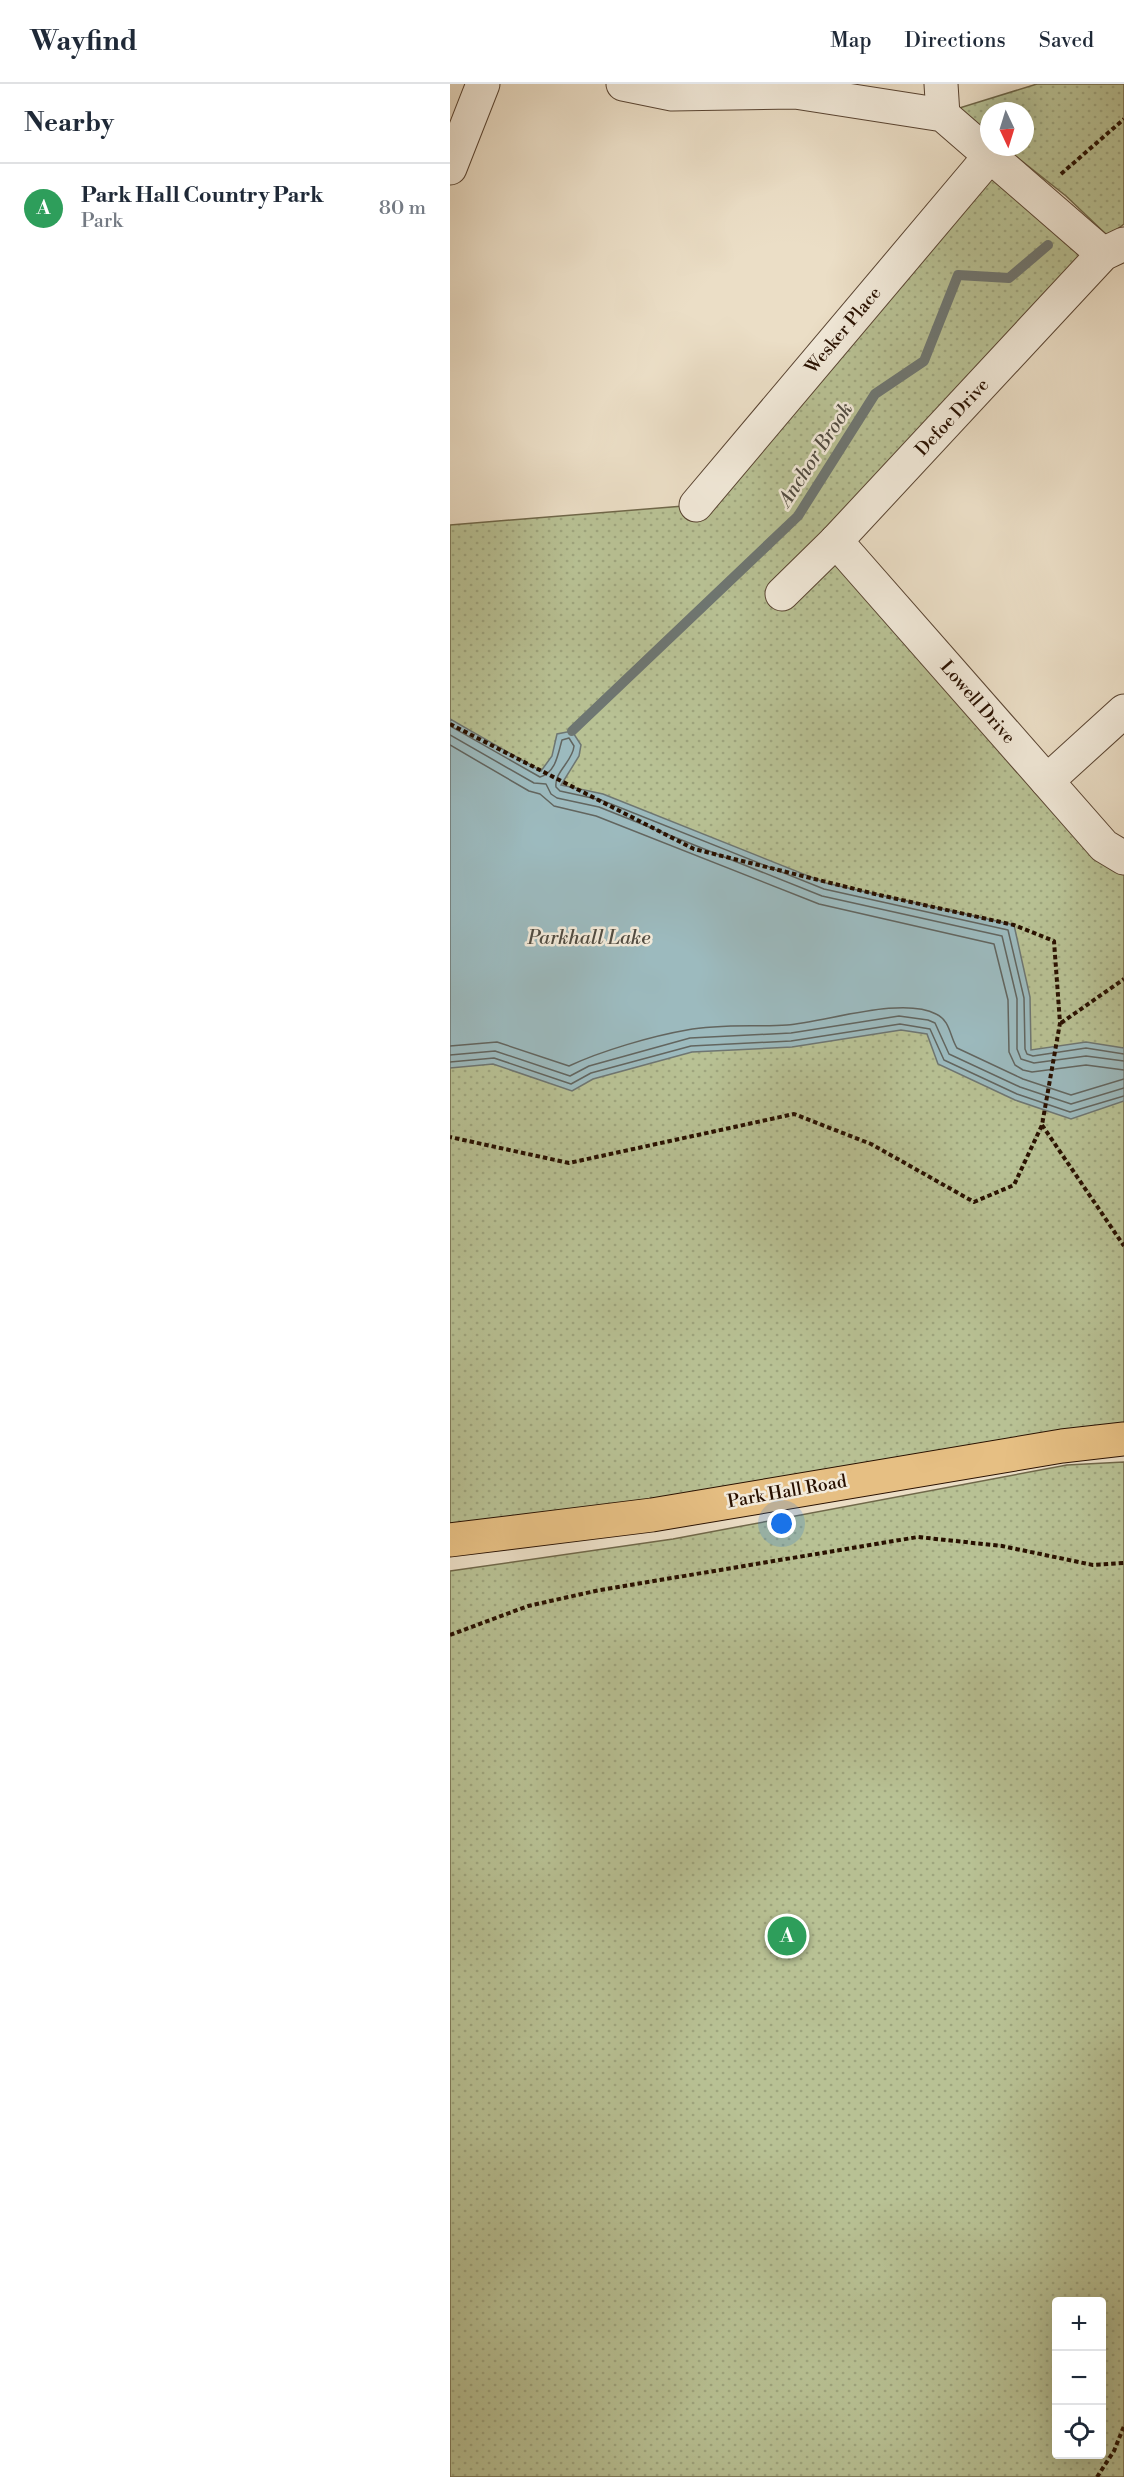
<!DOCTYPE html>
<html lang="en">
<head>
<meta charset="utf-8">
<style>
	:root { --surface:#fff; --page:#f6f6f7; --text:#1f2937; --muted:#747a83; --line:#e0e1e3; --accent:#ea580c }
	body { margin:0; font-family:"Libre Bodoni",serif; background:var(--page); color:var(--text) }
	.controls { position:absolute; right:18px; bottom:18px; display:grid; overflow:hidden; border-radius:6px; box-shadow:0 6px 24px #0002 }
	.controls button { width:54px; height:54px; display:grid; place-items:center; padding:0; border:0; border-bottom:2px solid var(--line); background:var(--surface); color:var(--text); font:30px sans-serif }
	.compass { position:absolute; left:530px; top:18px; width:54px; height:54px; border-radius:50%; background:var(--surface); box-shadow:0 6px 24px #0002; rotate:176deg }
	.you { position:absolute; left:332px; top:1440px; width:21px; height:21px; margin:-15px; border:4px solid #fff; border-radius:50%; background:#1a73e8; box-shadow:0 0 0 9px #1a73e833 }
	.badge { display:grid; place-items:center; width:39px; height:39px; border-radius:50%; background:var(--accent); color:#fff; font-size:20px; font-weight:700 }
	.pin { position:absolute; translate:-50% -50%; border:3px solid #fff; box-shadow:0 2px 6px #0006 }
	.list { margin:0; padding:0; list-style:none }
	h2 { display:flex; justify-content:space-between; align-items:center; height:78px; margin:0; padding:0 24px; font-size:26px }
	h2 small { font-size:20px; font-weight:400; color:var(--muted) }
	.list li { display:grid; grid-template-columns:39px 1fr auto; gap:18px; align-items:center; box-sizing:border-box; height:90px; padding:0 24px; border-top:2px solid var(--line) }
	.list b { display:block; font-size:22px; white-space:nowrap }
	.list p { margin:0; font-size:20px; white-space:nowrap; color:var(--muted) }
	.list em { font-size:20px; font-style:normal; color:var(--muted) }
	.icon { flex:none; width:33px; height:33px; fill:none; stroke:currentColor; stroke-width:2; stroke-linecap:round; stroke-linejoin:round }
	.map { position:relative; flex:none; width:674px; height:2393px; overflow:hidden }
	header { display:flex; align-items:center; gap:36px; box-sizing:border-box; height:84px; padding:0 30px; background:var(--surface); border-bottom:2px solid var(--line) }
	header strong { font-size:28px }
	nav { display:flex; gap:33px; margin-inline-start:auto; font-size:21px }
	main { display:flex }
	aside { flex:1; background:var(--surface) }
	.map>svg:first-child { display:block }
	.park { fill:url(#park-dots); stroke:#70684a; stroke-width:1.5; fill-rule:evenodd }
	.water { fill:#9cbabe; stroke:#6e7672; stroke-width:1.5 }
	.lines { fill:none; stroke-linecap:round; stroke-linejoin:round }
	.shore { stroke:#62655f; stroke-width:1.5 }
	.stream { stroke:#6e7672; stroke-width:10 }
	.minor-casing { stroke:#594432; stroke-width:35 }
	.major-casing { stroke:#281000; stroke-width:35 }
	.path { stroke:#281000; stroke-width:4; stroke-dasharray:4.5 3; stroke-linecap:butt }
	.minor { stroke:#f2eada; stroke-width:33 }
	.major { stroke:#e6bf83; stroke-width:33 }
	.labels { text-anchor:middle; stroke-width:5; stroke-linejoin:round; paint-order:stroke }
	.street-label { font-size:18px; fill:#281000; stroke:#f2eada }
	.water-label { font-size:20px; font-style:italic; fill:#514c42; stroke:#f2eada }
</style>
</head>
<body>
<header>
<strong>Wayfind</strong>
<nav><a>Map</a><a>Directions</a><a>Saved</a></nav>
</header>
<main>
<aside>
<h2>Nearby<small></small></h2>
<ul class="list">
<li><span class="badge" style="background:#2e9e5b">A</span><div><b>Park Hall Country Park</b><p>Park</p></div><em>80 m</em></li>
</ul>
</aside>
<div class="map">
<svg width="674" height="2393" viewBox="0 0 674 2393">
	<defs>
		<pattern id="park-dots" width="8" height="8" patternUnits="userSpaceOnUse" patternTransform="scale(1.5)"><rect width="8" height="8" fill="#b8c194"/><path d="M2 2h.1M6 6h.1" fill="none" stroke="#9ea57e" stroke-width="1.8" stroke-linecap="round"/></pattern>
	</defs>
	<rect width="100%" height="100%" fill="#ebdec6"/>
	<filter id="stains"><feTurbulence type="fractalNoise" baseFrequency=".00333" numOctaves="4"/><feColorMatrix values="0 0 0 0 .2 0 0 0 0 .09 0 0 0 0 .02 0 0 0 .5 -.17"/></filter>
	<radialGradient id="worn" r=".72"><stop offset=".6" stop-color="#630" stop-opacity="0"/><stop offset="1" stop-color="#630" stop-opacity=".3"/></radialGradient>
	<g class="park">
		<polygon points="587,0 674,0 674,140 658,152 616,112 554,63 575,63 575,27 539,27 539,51 506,25"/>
		<polygon points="540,72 653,170 386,457 674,774 674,1357 0,1454 0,441 246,421"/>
		<path d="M 674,1378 L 674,2393 L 0,2393 L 0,1487 L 223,1455 L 617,1381 ZM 606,2218 L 652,2218 L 652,2370 L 606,2370 Z"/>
	</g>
	<polygon class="water" points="0,635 91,687 102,672 107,650 122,647 131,661 129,672 111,701 153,710 376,799 564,841 580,913 581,966 636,958 674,964 674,1017 621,1035 565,1016 488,980 477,950 451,946 342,963 242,968 143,995 122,1007 43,980 0,984"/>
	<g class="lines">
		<g class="shore">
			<path d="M 0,642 L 90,693 C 106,689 108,669 112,656 L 119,654 L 124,662 C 123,677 104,688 106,703 L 110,707 L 151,716 L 374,805 L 558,846 L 574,914 L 575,965 L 577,970 L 583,972 L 636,964 L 674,970"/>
			<polyline points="0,651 84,699 96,700 101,710 107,714 149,723 372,812 552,852 567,915 567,965 571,975 584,979 636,972 674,977"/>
			<polyline points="0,661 79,707 90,710 104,722 146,732 369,820 544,860 558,916 559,968 565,981 573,986 582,988 636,981 674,986"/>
			<path d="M 0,962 L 47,958 L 119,982 C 151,967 202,952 237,946 C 269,940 304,943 337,941 C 376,938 452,912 486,930 C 500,936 500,953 507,964 L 573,995 L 621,1011 L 674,995"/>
			<polyline points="0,971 45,967 120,992 139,982 240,954 341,949 449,932 478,936 485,939 499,970 570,1003 621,1020 674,1004"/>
			<polyline points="0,978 44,974 121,1000 141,989 241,962 341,957 450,940 480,945 494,976 567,1010 620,1028 674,1012"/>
		</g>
		<polyline class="stream" points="122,647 348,432 425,310 474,277 508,191 559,194 598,161"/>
		<g class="minor-casing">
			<g id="minor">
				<polyline points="173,0 222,10 345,8 493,31 653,170"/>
				<polyline points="491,0 493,31"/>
				<polyline points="0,84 33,0"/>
				<polyline points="246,421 540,72"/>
				<polyline points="386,457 654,762 674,774"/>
				<polyline points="332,510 386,457 653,170 674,160"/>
				<polyline points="597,697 674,627"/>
			</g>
		</g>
		<g class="major-casing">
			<polyline id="major" points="0,1456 202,1431 612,1362 674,1355"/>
		</g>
		<g class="path">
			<polyline points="611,90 674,35"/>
			<polyline points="0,640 244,765 425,810 564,841 604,857 610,939 592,1041 564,1101 524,1118 421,1060 344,1030 119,1079 0,1053"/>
			<polyline points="611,939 674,895"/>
			<polyline points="592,1041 674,1162"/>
			<polyline points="0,1551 78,1522 150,1506 468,1453 552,1462 643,1481 674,1479"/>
			<polyline points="647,2393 664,2367 674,2342"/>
		</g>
		<use href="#minor" class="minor"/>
		<use href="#major" class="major"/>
	</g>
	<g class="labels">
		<g class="street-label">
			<text transform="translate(393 246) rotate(-50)" y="6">Wesker Place</text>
			<text transform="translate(502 333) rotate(-47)" y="6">Defoe Drive</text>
			<text transform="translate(528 618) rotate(49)" y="6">Lowell Drive</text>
			<text transform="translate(337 1407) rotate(-10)" y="6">Park Hall Road</text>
		</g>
		<g class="water-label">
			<text transform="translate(365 370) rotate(-57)" y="7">Anchor Brook</text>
			<text x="139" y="860">Parkhall Lake</text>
		</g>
	</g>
	<rect width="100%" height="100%" filter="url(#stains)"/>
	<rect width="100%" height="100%" fill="url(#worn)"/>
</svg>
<div class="controls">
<button>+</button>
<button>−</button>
<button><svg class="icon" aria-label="locate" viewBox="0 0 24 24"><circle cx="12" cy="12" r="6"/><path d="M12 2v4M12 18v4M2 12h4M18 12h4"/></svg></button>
</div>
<svg class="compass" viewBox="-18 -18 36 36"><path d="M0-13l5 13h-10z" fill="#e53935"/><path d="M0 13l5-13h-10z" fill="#747a83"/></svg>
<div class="you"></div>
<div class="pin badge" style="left:337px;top:1852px;background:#2e9e5b">A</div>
</div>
</main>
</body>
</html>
